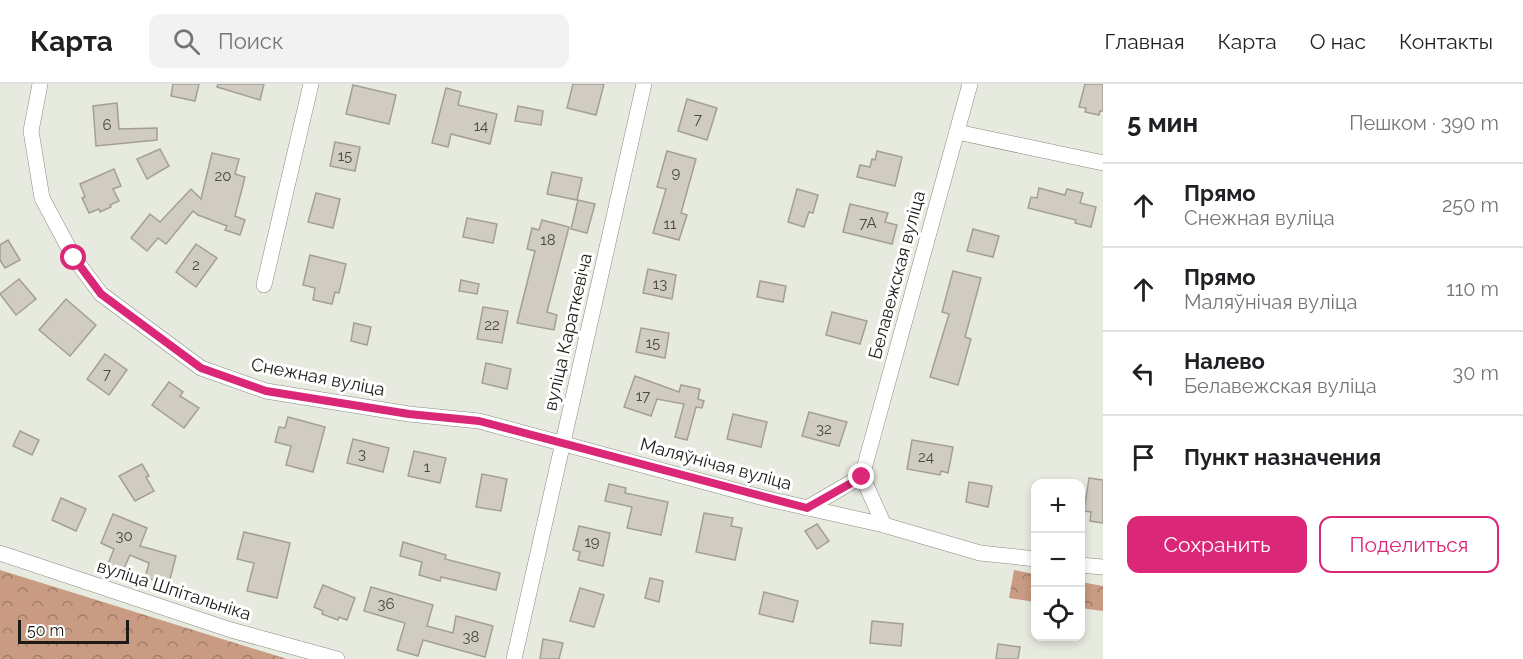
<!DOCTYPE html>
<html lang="ru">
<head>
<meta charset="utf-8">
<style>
	:root { --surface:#fff; --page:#f2f2f2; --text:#202124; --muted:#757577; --line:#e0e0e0; --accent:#db2777 }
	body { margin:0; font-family:Raleway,sans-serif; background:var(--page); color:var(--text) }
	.controls { position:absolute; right:18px; bottom:18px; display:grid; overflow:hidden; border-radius:12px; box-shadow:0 3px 9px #0003 }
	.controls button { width:54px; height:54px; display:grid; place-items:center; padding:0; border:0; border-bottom:2px solid var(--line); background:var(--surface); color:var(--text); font:30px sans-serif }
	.scale { position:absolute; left:18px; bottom:15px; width:111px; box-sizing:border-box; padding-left:6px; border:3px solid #1b1c17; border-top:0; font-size:16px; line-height:21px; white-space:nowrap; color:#1b1c17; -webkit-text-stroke:4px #fff; paint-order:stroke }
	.stop { position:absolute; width:18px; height:18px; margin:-14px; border:4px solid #db2777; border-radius:50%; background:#fff }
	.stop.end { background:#db2777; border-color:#fff; box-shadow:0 2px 6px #0008 }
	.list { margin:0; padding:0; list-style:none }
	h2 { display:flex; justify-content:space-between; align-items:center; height:78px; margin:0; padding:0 24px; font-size:26px }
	h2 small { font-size:20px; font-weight:400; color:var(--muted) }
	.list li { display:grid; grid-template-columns:39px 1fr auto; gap:18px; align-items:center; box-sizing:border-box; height:84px; padding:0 24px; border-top:2px solid var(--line) }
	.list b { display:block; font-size:22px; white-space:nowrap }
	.list p { margin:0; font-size:20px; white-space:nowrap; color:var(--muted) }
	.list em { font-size:20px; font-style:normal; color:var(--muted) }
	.actions { display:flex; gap:12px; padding:18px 24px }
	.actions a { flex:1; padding:14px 0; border:2px solid var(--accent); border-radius:12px; text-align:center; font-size:21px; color:var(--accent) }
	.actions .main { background:var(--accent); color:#fff }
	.icon { flex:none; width:33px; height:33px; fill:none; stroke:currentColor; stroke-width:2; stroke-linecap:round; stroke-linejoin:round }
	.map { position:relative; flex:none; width:1103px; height:575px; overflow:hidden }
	header { display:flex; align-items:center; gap:36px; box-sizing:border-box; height:84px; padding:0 30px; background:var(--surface); border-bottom:2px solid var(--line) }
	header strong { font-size:28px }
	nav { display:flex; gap:33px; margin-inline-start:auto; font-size:21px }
	.search { width:420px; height:54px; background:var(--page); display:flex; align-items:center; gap:15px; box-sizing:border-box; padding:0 21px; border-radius:12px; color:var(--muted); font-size:22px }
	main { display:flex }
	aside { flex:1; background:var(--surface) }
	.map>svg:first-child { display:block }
	.forest { fill:url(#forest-crowns) }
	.building { fill:#d1ccc1; stroke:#a49f94; stroke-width:1.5 }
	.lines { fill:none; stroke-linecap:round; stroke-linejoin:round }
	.minor-casing { stroke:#888b80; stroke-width:16 }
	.minor { stroke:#fff; stroke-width:15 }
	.route { stroke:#db2777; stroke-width:8 }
	.labels { text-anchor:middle; stroke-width:6; stroke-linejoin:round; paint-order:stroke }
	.number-label { font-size:15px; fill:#484842 }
	.street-label { font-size:18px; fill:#1b1c17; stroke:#fff }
</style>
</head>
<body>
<header>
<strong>Карта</strong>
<div class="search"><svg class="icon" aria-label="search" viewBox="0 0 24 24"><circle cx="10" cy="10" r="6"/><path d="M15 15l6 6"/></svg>Поиск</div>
<nav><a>Главная</a><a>Карта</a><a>О нас</a><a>Контакты</a></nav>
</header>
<main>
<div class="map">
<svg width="1103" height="575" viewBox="0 0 1103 575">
	<defs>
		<pattern id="forest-crowns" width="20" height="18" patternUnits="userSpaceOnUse" patternTransform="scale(1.5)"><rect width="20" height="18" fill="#c89b82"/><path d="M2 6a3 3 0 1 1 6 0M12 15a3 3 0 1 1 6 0" fill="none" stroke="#a27e69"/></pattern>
	</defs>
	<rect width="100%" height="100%" fill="#e7eade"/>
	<g class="forest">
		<polygon points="0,486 287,575 0,575"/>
		<polygon points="1014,486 1035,490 1035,518 1009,514"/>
		<polygon points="1081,498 1103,502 1103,527 1081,524"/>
	</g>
	<g class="building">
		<polygon points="173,0 199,0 195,17 171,12"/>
		<polygon points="218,0 264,0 260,16 217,3"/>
		<polygon points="573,0 604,0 596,31 567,24"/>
		<polygon points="1085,0 1103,0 1103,27 1100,27 1099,31 1085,28 1086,24 1079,23"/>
		<polygon points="353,1 396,11 389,40 346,30"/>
		<polygon points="446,4 461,8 458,21 497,30 490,60 451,50 448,63 432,59"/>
		<polygon points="687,15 717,24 707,56 678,47"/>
		<polygon points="117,19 119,45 157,44 157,56 96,62 93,22"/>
		<polygon points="518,22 543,27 541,41 515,37"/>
		<polygon points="335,58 360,63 355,87 330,82"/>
		<polygon points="160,65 169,82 147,95 137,75"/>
		<polygon points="667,67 696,75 681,129 687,131 679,156 653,149 666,105 657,103"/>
		<polygon points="877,67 902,73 895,102 857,93 860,81 870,83 872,75 875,76"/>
		<polygon points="212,69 239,75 235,90 245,93 235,132 245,136 240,151 225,146 227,142 198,131 193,127 166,160 158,154 147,167 131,154 150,130 160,138 191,105 201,115"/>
		<polygon points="114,85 121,102 113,105 119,117 110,121 111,123 100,128 99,125 89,129 82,114 85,113 80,100"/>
		<polygon points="552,88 582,94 577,116 547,110"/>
		<polygon points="1039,104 1065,111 1067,105 1083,109 1080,119 1096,123 1091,143 1075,139 1076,136 1028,124 1031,113 1037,114"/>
		<polygon points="797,105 818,111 813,129 809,128 804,143 788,138"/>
		<polygon points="316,109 340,115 333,144 308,138"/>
		<polygon points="578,116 595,120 587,149 571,145"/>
		<polygon points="850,120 888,129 885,138 897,141 892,160 843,148"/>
		<polygon points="467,134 497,140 493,159 463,153"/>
		<polygon points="542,136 569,143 547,228 557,231 554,246 517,239 535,167 527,165 532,144 539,146"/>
		<polygon points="973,145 999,152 993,173 967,167"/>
		<polygon points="8,156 20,176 5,184 0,176 0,161"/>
		<polygon points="196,160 217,174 196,203 176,188"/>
		<polygon points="310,171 346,180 339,209 335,208 332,220 313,216 315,204 303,201"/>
		<polygon points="648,185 676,191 672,215 643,209"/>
		<polygon points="953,187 981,194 965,253 971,255 958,301 930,293 949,230 942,228"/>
		<polygon points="19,195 36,215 16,231 0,210"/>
		<polygon points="461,196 479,200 477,210 459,207"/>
		<polygon points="760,197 786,202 783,218 757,213"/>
		<polygon points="66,215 96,241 70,272 39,246"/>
		<polygon points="483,223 508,227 502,259 477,255"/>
		<polygon points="832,228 867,237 860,260 826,251"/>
		<polygon points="354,239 371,243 367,261 351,257"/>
		<polygon points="641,244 669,249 665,274 636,268"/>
		<polygon points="105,270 127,286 109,311 87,295"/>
		<polygon points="486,279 511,285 507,305 482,299"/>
		<polygon points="635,292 679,308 681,301 700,305 698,315 704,317 702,324 696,323 687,356 675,353 684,320 657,315 651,332 624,323"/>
		<polygon points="169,298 183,308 180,312 199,324 184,344 152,321"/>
		<polygon points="809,328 847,338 839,362 802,352"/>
		<polygon points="733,330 767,338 761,363 727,355"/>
		<polygon points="288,333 325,343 313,388 286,381 291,362 275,358 279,343 285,344"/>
		<polygon points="20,347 39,356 32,371 13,362"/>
		<polygon points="353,355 389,364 383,388 347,379"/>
		<polygon points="912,356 953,363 948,389 941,387 940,391 907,385"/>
		<polygon points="414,367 446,374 440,399 408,392"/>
		<polygon points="142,380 149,392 146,393 154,407 135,417 119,392"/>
		<polygon points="482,390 507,395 501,427 476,423"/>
		<polygon points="1089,394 1103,396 1103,439 1090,437 1091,428 1084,427"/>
		<polygon points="969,398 992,402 988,423 966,418"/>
		<polygon points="609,400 626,404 625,409 668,418 661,451 627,444 632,423 605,417"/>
		<polygon points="61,414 86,425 76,447 52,436"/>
		<polygon points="704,429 733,434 731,442 742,444 735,476 696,468"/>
		<polygon points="113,430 147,444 140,462 176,472 169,499 145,494 149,479 130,471 121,491 106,485 114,465 101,459"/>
		<polygon points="817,440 829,457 817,465 805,447"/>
		<polygon points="579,442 610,449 603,482 578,476 580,468 573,466"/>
		<polygon points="244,448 290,459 277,514 247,507 254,479 237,475"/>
		<polygon points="403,458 446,471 445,475 500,489 496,506 441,493 440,497 419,491 422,478 400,472"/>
		<polygon points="650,494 663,497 659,518 645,514"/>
		<polygon points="323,501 355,514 347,536 339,533 338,536 322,530 323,527 314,523"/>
		<polygon points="371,503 433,521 427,542 453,549 456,532 493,542 485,573 423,556 418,572 397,566 405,539 364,527"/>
		<polygon points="580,504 604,511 594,543 570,537"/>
		<polygon points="764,508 798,517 793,538 759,530"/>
		<polygon points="872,537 903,540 901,562 870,559"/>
		<polygon points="543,555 563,559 559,575 540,575"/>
		<polygon points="998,560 1020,563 1018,575 996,575"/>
	</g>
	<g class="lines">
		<g class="minor-casing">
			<g id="minor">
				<polyline points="40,0 31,47 42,114 74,174 101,210 201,284 266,307 409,330 479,337 764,414 884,441 980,469 1036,475"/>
				<polyline points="957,48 1103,79"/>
				<polyline points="264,201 311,0"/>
				<polyline points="862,392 884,441"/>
				<polyline points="807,424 862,392 970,0"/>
				<polyline points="0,469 231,546 337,575"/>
				<polyline points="1080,481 1103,483"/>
				<polyline points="514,575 644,0"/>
			</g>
		</g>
		<use href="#minor" class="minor"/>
	</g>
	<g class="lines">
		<polyline class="route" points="74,174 101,210 201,284 266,307 409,330 479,337 807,424 862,393"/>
	</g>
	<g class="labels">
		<g class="number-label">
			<text x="698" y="40">7</text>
			<text x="107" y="46">6</text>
			<text x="481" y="47">14</text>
			<text x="345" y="77">15</text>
			<text x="676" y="94">9</text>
			<text x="223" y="97">20</text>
			<text x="868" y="144">7А</text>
			<text x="670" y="145">11</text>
			<text x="548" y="161">18</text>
			<text x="196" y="186">2</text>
			<text x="660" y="205">13</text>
			<text x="492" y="246">22</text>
			<text x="653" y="264">15</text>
			<text x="107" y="295">7</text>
			<text x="643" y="317">17</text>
			<text x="824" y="350">32</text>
			<text x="362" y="375">3</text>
			<text x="926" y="378">24</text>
			<text x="427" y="388">1</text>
			<text x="124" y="457">30</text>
			<text x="592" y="463">19</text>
			<text x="386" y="525">36</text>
			<text x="471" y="558">38</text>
		</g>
		<g class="street-label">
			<text transform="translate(897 191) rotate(-75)" y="6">Белавежская вуліца</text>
			<text transform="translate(568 248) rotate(-77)" y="6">вуліца Караткевіча</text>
			<text transform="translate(318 293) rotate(11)" y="6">Снежная вуліца</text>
			<text transform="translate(716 380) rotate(15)" y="6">Маляўнічая вуліца</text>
			<text transform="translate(174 506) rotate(18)" y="6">вуліца Шпітальніка</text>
		</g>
	</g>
</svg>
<div class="controls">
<button>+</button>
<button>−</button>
<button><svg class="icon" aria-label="locate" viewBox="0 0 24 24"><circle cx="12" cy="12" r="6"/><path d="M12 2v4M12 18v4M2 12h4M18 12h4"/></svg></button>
</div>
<div class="scale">50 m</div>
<div class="stop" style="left:74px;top:174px"></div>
<div class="stop end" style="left:862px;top:393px"></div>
</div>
<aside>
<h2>5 мин<small>Пешком · 390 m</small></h2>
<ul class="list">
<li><svg class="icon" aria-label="ahead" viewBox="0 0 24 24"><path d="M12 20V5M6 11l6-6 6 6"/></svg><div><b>Прямо</b><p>Снежная вуліца</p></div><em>250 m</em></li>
<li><svg class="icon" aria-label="ahead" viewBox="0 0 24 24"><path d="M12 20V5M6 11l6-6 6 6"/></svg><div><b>Прямо</b><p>Маляўнічая вуліца</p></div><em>110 m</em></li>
<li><svg class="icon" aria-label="left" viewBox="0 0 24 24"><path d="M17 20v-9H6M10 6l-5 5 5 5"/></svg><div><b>Налево</b><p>Белавежская вуліца</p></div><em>30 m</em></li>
<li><svg class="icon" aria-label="arrive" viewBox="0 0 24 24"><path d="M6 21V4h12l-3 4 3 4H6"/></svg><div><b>Пункт назначения</b></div></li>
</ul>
<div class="actions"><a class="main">Сохранить</a><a>Поделиться</a></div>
</aside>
</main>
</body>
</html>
